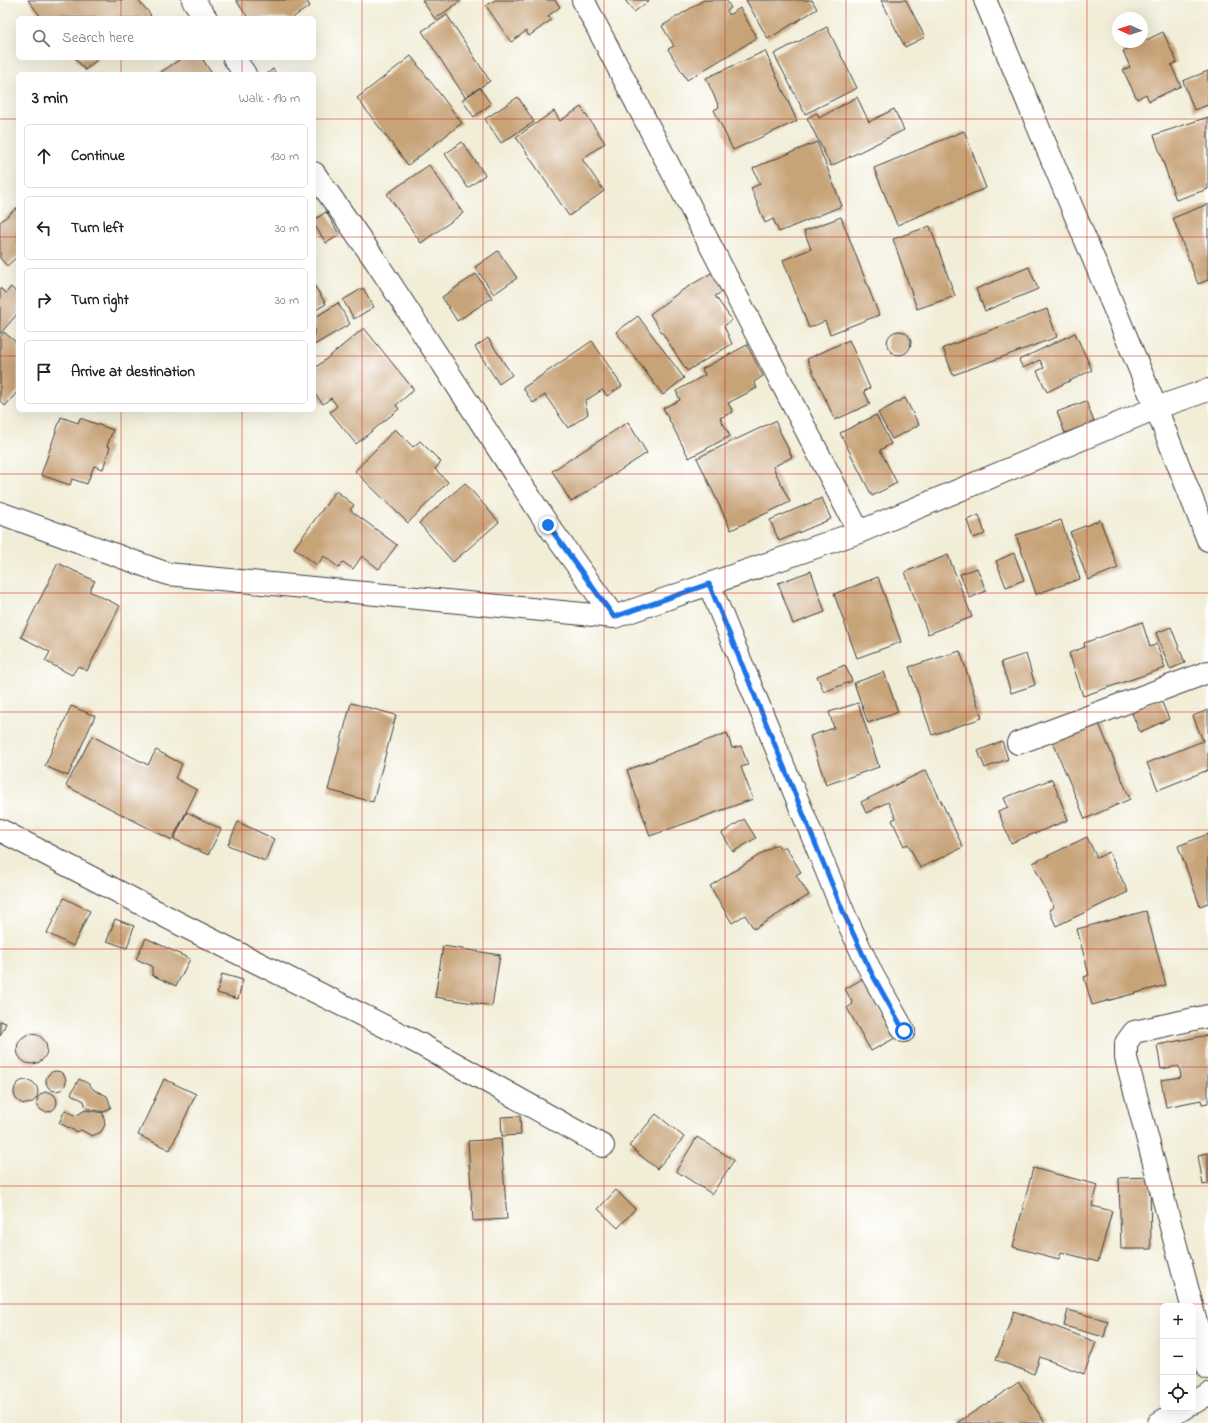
<!DOCTYPE html>
<html lang="en">
<head>
<meta charset="utf-8">
<style>
	:root { --surface:#fff; --page:#f2f2f2; --text:#202124; --muted:#757577; --line:#e0e0e0 }
	body { margin:0; font-family:"Indie Flower",sans-serif; background:var(--page); color:var(--text) }
	.controls { position:absolute; right:12px; bottom:12px; display:grid; overflow:hidden; border-radius:6px; box-shadow:0 4px 16px #0002 }
	.controls button { width:36px; height:36px; display:grid; place-items:center; padding:0; border:0; border-bottom:1px solid var(--line); background:var(--surface); color:var(--text); font:20px sans-serif }
	.compass { position:absolute; left:1112px; top:12px; width:36px; height:36px; border-radius:50%; background:var(--surface); box-shadow:0 4px 16px #0002; rotate:273deg }
	.stop { position:absolute; width:12px; height:12px; margin:-9px; border:3px solid #1a73e8; border-radius:50%; background:#fff }
	.stop.end { background:#1a73e8; border-color:#fff; box-shadow:0 1px 4px #0008 }
	.list { margin:0; padding:0; list-style:none }
	h2 { display:flex; justify-content:space-between; align-items:center; height:52px; margin:0; padding:0 16px; font-size:17px }
	h2 small { font-size:13px; font-weight:400; color:var(--muted) }
	.list li { display:grid; grid-template-columns:26px 1fr auto; gap:12px; align-items:center; box-sizing:border-box; height:64px; margin:0 8px 8px; padding:0 8px; border:1px solid var(--line); border-radius:6px }
	.list b { display:block; font-size:15px; white-space:nowrap }
	.list em { font-size:13px; font-style:normal; color:var(--muted) }
	.icon { flex:none; width:22px; height:22px; fill:none; stroke:currentColor; stroke-width:2; stroke-linecap:round; stroke-linejoin:round }
	.map { position:relative; flex:none; width:1208px; height:1423px; overflow:hidden }
	.search { position:absolute; background:var(--surface); box-shadow:0 4px 16px #0002; left:16px; top:16px; width:300px; height:44px; display:flex; align-items:center; gap:10px; box-sizing:border-box; padding:0 14px; border-radius:6px; color:var(--muted); font-size:15px }
	.panel { position:absolute; background:var(--surface); box-shadow:0 4px 16px #0002; left:16px; top:72px; width:300px; height:340px; border-radius:6px }
	.map>svg:first-child { display:block }
	.building { fill:#c7a378 }
	.lines { fill:none; stroke-linecap:round; stroke-linejoin:round }
	.minor-casing { stroke:#3c3b38; stroke-width:24 }
	.minor { stroke:#fff; stroke-width:22 }
	.route { stroke:#1a73e8; stroke-width:5 }
	.grid { fill:none; stroke:#c8321e; stroke-width:1; stroke-opacity:0.55 }
</style>
</head>
<body>
<div class="map">
<svg width="1208" height="1423" viewBox="0 0 1208 1423">
	<rect width="100%" height="100%" fill="#fff"/>
	<filter id="ink" filterUnits="userSpaceOnUse"><feTurbulence type="fractalNoise" baseFrequency=".025" numOctaves="2"/><feDisplacementMap in="SourceGraphic" scale="8" xChannelSelector="R" yChannelSelector="G"/><feConvolveMatrix kernelMatrix="1 2 1 2 8 2 1 2 1" color-interpolation-filters="sRGB"/></filter>
	<filter id="wash" filterUnits="userSpaceOnUse"><feTurbulence type="fractalNoise" baseFrequency=".012" numOctaves="4" result="noise"/><feDisplacementMap in="SourceGraphic" scale="16" xChannelSelector="R" yChannelSelector="G"/><feGaussianBlur stdDeviation="0.9" result="paint"/><feColorMatrix in="noise" values="0 0 0 0 0 0 0 0 0 0 0 0 0 0 0 0 0 1.4 0 .05"/><feComposite in="paint" operator="in"/></filter>
	<g filter="url(#wash)">
		<rect width="100%" height="100%" fill="#f1edd7"/>
		<g id="blocks">
			<g class="building">
				<polygon points="28,0 138,0 151,15 147,18 42,18"/>
				<polygon points="236,0 306,0 310,6 292,18 248,18"/>
				<polygon points="422,0 462,0 435,19"/>
				<polygon points="495,0 555,0 560,7 548,16 551,20 529,36 526,31 511,42 486,6"/>
				<polygon points="625,0 650,0 634,12"/>
				<polygon points="704,0 726,0 731,8 727,11 729,15 740,8 757,38 687,80 668,49 674,46 662,26"/>
				<polygon points="746,0 812,0 817,9 768,39"/>
				<polygon points="881,0 906,0 925,37 905,47"/>
				<polygon points="447,15 490,81 465,97 422,31"/>
				<polygon points="827,27 857,88 805,114 774,54"/>
				<polygon points="1163,32 1177,62 1171,65 1181,86 1149,101 1146,94 1137,99 1123,70 1130,67 1123,51"/>
				<polygon points="765,51 797,121 733,150 714,110 719,107 706,78"/>
				<polygon points="411,56 462,123 408,165 357,98"/>
				<polygon points="75,58 99,58 85,70"/>
				<polygon points="182,58 202,58 212,74 158,74"/>
				<polygon points="273,69 276,74 267,74"/>
				<polygon points="1208,71 1208,105 1194,110 1183,81"/>
				<polygon points="480,88 491,104 474,117 462,100"/>
				<polygon points="518,97 534,122 501,143 485,119"/>
				<polygon points="857,97 869,122 894,109 904,130 831,166 807,118 817,113 819,118"/>
				<polygon points="581,107 605,143 582,159 604,191 569,216 516,137 554,111 560,121"/>
				<polygon points="1208,117 1208,189 1176,200 1154,135"/>
				<polygon points="964,131 986,188 897,225 874,168"/>
				<polygon points="462,142 485,175 468,188 445,154"/>
				<polygon points="817,142 842,206 779,232 773,219 765,223 751,188 760,184 753,168"/>
				<polygon points="429,165 463,213 421,243 387,194"/>
				<polygon points="1208,204 1208,280 1198,284 1173,218"/>
				<polygon points="18,207 18,256 7,266 0,258 0,222"/>
				<polygon points="326,212 340,235 326,243 314,224 314,220"/>
				<polygon points="841,217 879,315 830,334 825,321 809,328 783,260 811,249 804,231"/>
				<polygon points="930,226 955,296 917,309 893,239"/>
				<polygon points="498,251 517,278 494,294 475,267"/>
				<polygon points="1029,267 1038,289 985,311 976,289"/>
				<polygon points="718,269 728,288 715,296 732,320 724,326 732,344 687,371 650,314 681,291"/>
				<polygon points="476,274 492,298 457,321 442,297"/>
				<polygon points="314,285 326,304 314,311"/>
				<polygon points="11,287 18,294 18,313 0,334 0,288 6,293"/>
				<polygon points="363,288 374,307 354,319 343,300"/>
				<polygon points="338,303 350,324 314,345 314,318"/>
				<polygon points="1047,309 1057,337 953,375 943,348"/>
				<polygon points="638,316 684,378 663,395 616,332"/>
				<polygon points="364,328 414,390 396,405 399,409 356,444 330,412 337,406 331,398 323,404 314,393 314,369"/>
				<circle cx="899" cy="343" r="12"/>
				<polygon points="4,332 18,344 18,391 5,406 0,401 0,337"/>
				<polygon points="1075,333 1092,370 1047,392 1037,371 1044,368 1040,360 1023,368 1019,360"/>
				<polygon points="488,338 512,375 499,384 475,347"/>
				<polygon points="849,340 870,388 864,391 870,404 835,420 807,359"/>
				<polygon points="592,341 622,386 607,396 602,390 585,401 588,414 568,428 545,395 533,403 523,388"/>
				<polygon points="747,345 763,376 754,382 757,388 728,403 733,412 720,418 730,436 689,458 663,408 680,400 676,391 705,375 702,369"/>
				<polygon points="905,398 919,425 892,439 878,413"/>
				<polygon points="1086,401 1094,422 1065,433 1057,412"/>
				<polygon points="876,415 891,444 880,450 897,483 872,496 840,433"/>
				<polygon points="61,417 78,423 80,418 113,430 107,446 110,447 103,469 94,466 87,484 72,479 70,485 41,475"/>
				<polygon points="775,421 792,457 773,467 790,502 731,530 697,458"/>
				<polygon points="628,422 647,453 571,502 552,471"/>
				<polygon points="395,429 413,447 420,441 441,462 435,469 448,482 408,523 355,471"/>
				<polygon points="465,483 499,522 453,562 419,523"/>
				<polygon points="336,491 354,505 350,510 397,545 379,569 362,556 353,569 343,562 339,568 324,556 317,565 294,548"/>
				<polygon points="822,498 831,519 779,541 770,520"/>
				<polygon points="979,515 985,534 973,538 967,520"/>
				<polygon points="1061,520 1080,579 1036,594 1016,535"/>
				<polygon points="1100,520 1118,568 1088,580 1070,532"/>
				<polygon points="1014,553 1024,580 1006,587 996,561"/>
				<polygon points="948,555 972,617 928,634 905,572"/>
				<polygon points="58,563 95,581 89,591 120,606 87,671 78,666 72,675 45,661 50,652 21,637"/>
				<polygon points="977,568 986,591 970,598 960,574"/>
				<polygon points="811,571 825,612 793,624 778,583"/>
				<polygon points="878,577 901,642 857,658 834,594"/>
				<polygon points="1142,622 1150,647 1157,644 1165,668 1083,696 1069,653 1085,647 1084,643"/>
				<polygon points="1171,627 1185,663 1170,669 1156,633"/>
				<polygon points="960,651 982,718 932,735 909,667"/>
				<polygon points="1026,654 1035,685 1011,693 1001,662"/>
				<polygon points="845,665 852,681 824,692 817,676"/>
				<polygon points="884,672 898,712 868,723 854,683"/>
				<polygon points="1160,698 1169,719 1140,732 1131,711"/>
				<polygon points="351,703 396,715 373,802 328,790"/>
				<polygon points="858,703 879,767 826,785 810,736 834,728 829,712"/>
				<polygon points="71,706 95,716 68,776 45,766"/>
				<polygon points="1208,710 1208,770 1158,790 1147,763 1203,741 1193,716"/>
				<polygon points="1098,721 1130,799 1085,819 1052,740"/>
				<polygon points="727,733 732,748 741,746 748,765 741,767 753,799 650,836 627,770"/>
				<polygon points="92,736 148,765 156,750 182,764 175,778 197,790 172,840 66,786"/>
				<polygon points="1002,741 1008,759 985,768 978,751"/>
				<polygon points="926,770 963,847 920,868 908,844 904,846 892,820 896,818 888,802 866,813 861,802"/>
				<polygon points="1052,779 1068,820 1011,843 998,811 1008,807 1004,798"/>
				<polygon points="187,812 221,829 208,855 174,839"/>
				<polygon points="744,819 756,838 733,852 722,833"/>
				<polygon points="238,822 274,839 265,861 228,845"/>
				<polygon points="1208,834 1208,903 1200,906 1178,846"/>
				<polygon points="1087,837 1097,858 1109,852 1128,892 1056,926 1049,910 1054,907 1033,863"/>
				<polygon points="777,844 780,849 785,846 801,872 796,875 809,895 754,929 745,915 732,923 710,886"/>
				<polygon points="64,898 90,911 73,946 47,933"/>
				<polygon points="1146,911 1166,985 1092,1005 1084,977 1089,975 1077,929"/>
				<polygon points="115,919 134,926 127,948 107,941"/>
				<polygon points="146,938 190,959 176,986 152,975 152,966 136,959"/>
				<polygon points="443,946 500,955 492,1006 435,997"/>
				<polygon points="222,974 243,980 238,999 217,993"/>
				<polygon points="862,979 895,1038 871,1051 847,1008 853,1004 845,989"/>
				<polygon points="0,1021 6,1023 0,1036"/>
				<circle cx="32" cy="1049" r="15"/>
				<polygon points="1208,1035 1208,1103 1202,1104 1201,1100 1166,1107 1161,1080 1181,1077 1179,1066 1161,1069 1157,1045"/>
				<circle cx="56" cy="1081" r="10"/>
				<polygon points="79,1079 89,1084 94,1090 107,1096 111,1107 104,1112 86,1108 84,1101 71,1094"/>
				<polygon points="164,1079 196,1094 170,1150 138,1135"/>
				<circle cx="26" cy="1092" r="12"/>
				<circle cx="47" cy="1102" r="10"/>
				<polygon points="65,1110 76,1116 85,1110 103,1113 105,1125 101,1132 92,1136 81,1130 77,1132 59,1123"/>
				<polygon points="656,1114 684,1137 657,1169 629,1146"/>
				<polygon points="520,1116 521,1135 502,1136 501,1117"/>
				<polygon points="697,1137 734,1160 712,1194 676,1171"/>
				<polygon points="501,1139 507,1219 473,1221 468,1141"/>
				<polygon points="1208,1153 1208,1184 1203,1185 1198,1155"/>
				<polygon points="1033,1168 1098,1185 1092,1206 1112,1211 1098,1262 1061,1252 1059,1259 1013,1247"/>
				<polygon points="1150,1177 1151,1249 1121,1249 1119,1178"/>
				<polygon points="616,1190 635,1209 618,1228 598,1209"/>
				<polygon points="1068,1310 1108,1321 1104,1337 1064,1326"/>
				<polygon points="1014,1311 1096,1342 1084,1374 1040,1357 1034,1374 996,1360"/>
				<polygon points="1019,1382 1045,1423 957,1423"/>
			</g>
		</g>
	</g>
	<g filter="url(#ink)">
		<use href="#blocks" fill-opacity="0" stroke="#3c3b38" stroke-width="1"/>
		<g class="lines">
			<g class="minor-casing">
				<g id="minor">
					<polyline points="193,0 206,18"/>
					<polyline points="583,0 859,532"/>
					<polyline points="985,0 1156,408 1208,540"/>
					<polyline points="234,58 245,74"/>
					<polyline points="314,173 375,260 548,525 614,617 859,532 1156,408 1208,390"/>
					<polyline points="0,513 168,574 614,617"/>
					<polyline points="709,584 845,916 872,974 904,1031"/>
					<polyline points="1018,743 1208,672"/>
					<polyline points="0,830 184,926 418,1043 603,1146"/>
					<polyline points="1192,1306 1126,1058 1126,1043 1134,1032 1208,1016"/>
					<polyline points="1193,1311 1208,1368"/>
					<polyline points="1193,1403 1208,1394"/>
					<polyline points="1159,1423 1184,1408"/>
				</g>
			</g>
			<use href="#minor" class="minor"/>
		</g>
	</g>
	<g class="lines" filter="url(#ink)">
		<polyline class="route" points="548,525 614,617 709,584 845,916 872,974 904,1031"/>
	</g>
	<path class="grid" d="M 121,0 L 121,18M 242,0 L 242,18M 362,0 L 362,1423M 483,0 L 483,1423M 604,0 L 604,1423M 725,0 L 725,1423M 846,0 L 846,1423M 966,0 L 966,1423M 1087,0 L 1087,1423M 121,58 L 121,74M 242,58 L 242,74M 0,119 L 18,119M 314,119 L 1208,119M 0,237 L 18,237M 314,237 L 1208,237M 0,356 L 18,356M 314,356 L 1208,356M 121,410 L 121,1423M 242,410 L 242,1423M 0,474 L 1208,474M 0,593 L 1208,593M 0,712 L 1208,712M 0,830 L 1208,830M 0,949 L 1208,949M 0,1067 L 1208,1067M 0,1186 L 1208,1186M 0,1304 L 1208,1304"/>
</svg>
<div class="controls">
<button>+</button>
<button>−</button>
<button><svg class="icon" aria-label="locate" viewBox="0 0 24 24"><circle cx="12" cy="12" r="6"/><path d="M12 2v4M12 18v4M2 12h4M18 12h4"/></svg></button>
</div>
<svg class="compass" viewBox="-18 -18 36 36"><path d="M0-13l5 13h-10z" fill="#e53935"/><path d="M0 13l5-13h-10z" fill="#757577"/></svg>
<div class="stop" style="left:904px;top:1031px"></div>
<div class="stop end" style="left:548px;top:525px"></div>
<div class="search"><svg class="icon" aria-label="search" viewBox="0 0 24 24"><circle cx="10" cy="10" r="6"/><path d="M15 15l6 6"/></svg>Search here</div>
<section class="panel">
<h2>3 min<small>Walk · 190 m</small></h2>
<ul class="list">
<li><svg class="icon" aria-label="ahead" viewBox="0 0 24 24"><path d="M12 20V5M6 11l6-6 6 6"/></svg><div><b>Continue</b></div><em>130 m</em></li>
<li><svg class="icon" aria-label="left" viewBox="0 0 24 24"><path d="M17 20v-9H6M10 6l-5 5 5 5"/></svg><div><b>Turn left</b></div><em>30 m</em></li>
<li><svg class="icon" aria-label="right" viewBox="0 0 24 24"><path d="M7 20v-9h11M14 6l5 5-5 5"/></svg><div><b>Turn right</b></div><em>30 m</em></li>
<li><svg class="icon" aria-label="arrive" viewBox="0 0 24 24"><path d="M6 21V4h12l-3 4 3 4H6"/></svg><div><b>Arrive at destination</b></div></li>
</ul>
</section>
</div>
</body>
</html>
